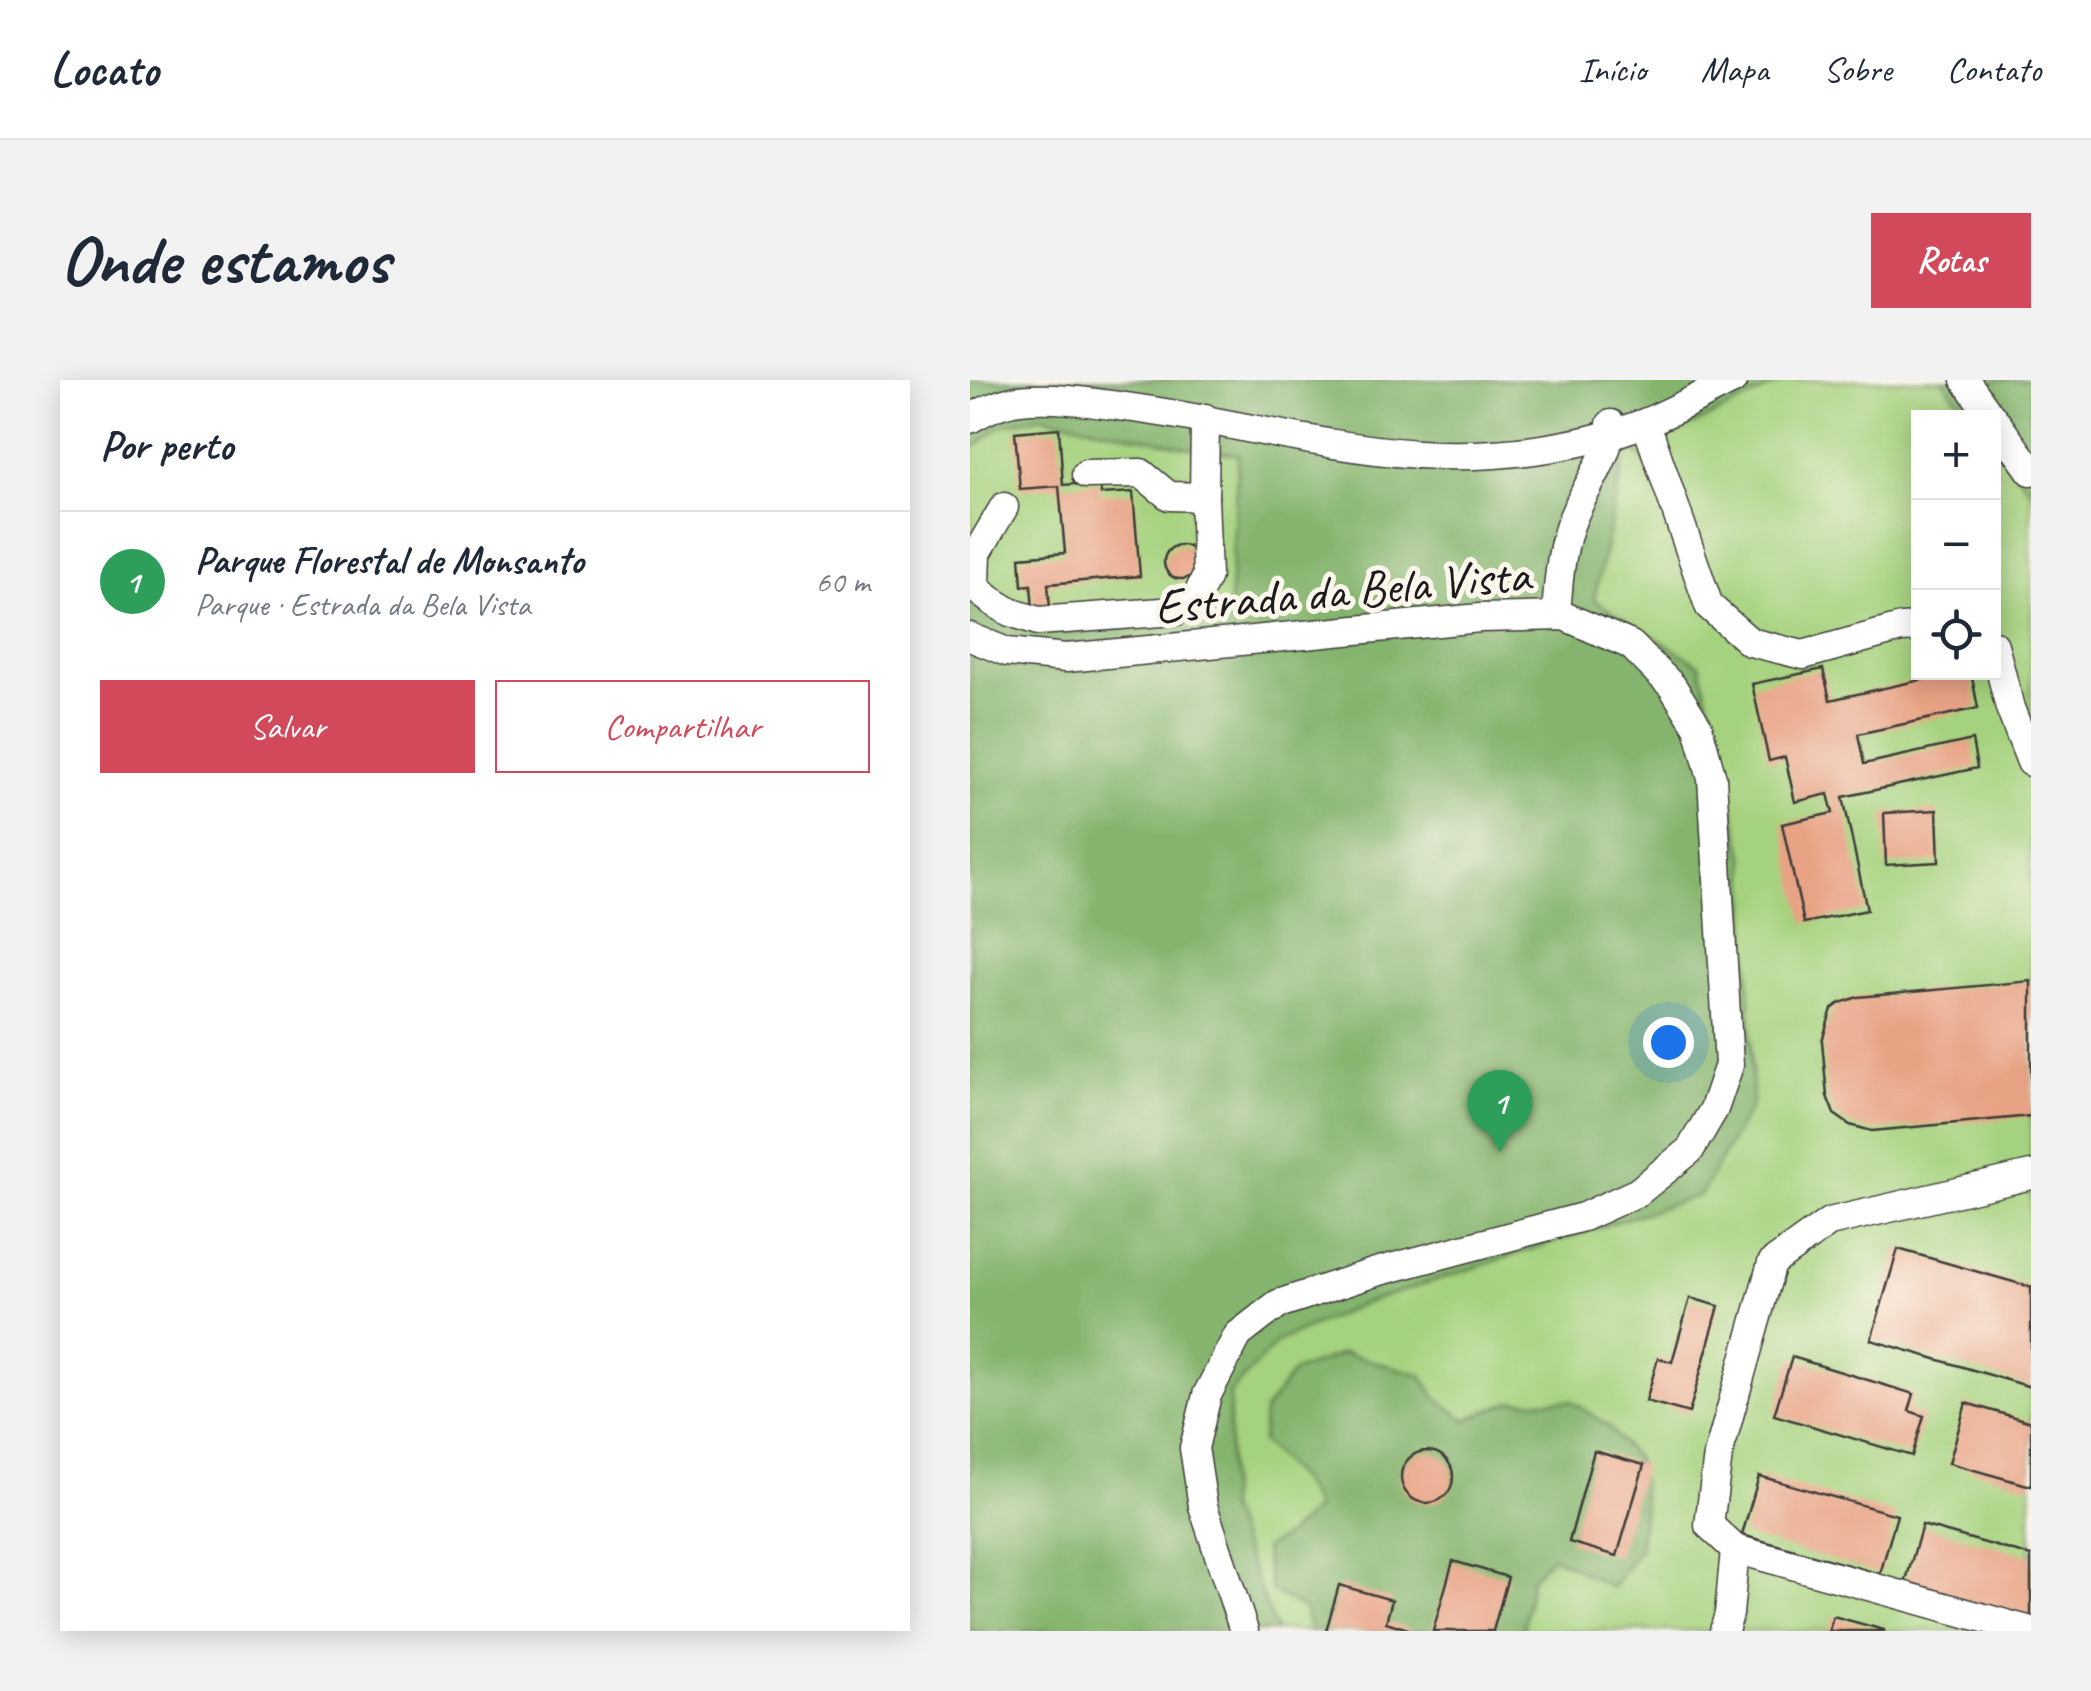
<!DOCTYPE html>
<html lang="pt">
<head>
<meta charset="utf-8">
<style>
	:root { --surface:#fff; --page:#f2f2f3; --text:#1f2937; --muted:#747a83; --line:#e0e1e3; --accent:#d1495b }
	body { margin:0; font-family:Caveat,sans-serif; background:var(--page); color:var(--text) }
	.controls { position:absolute; right:30px; top:30px; display:grid; overflow:hidden; border-radius:0px; box-shadow:0 5px 25px #0003 }
	.controls button { width:90px; height:90px; display:grid; place-items:center; padding:0; border:0; border-bottom:2px solid var(--line); background:var(--surface); color:var(--text); font:50px sans-serif }
	.you { position:absolute; left:698px; top:662px; width:35px; height:35px; margin:-25px; border:8px solid #fff; border-radius:50%; background:#1a73e8; box-shadow:0 0 0 15px #1a73e833 }
	.badge { display:grid; place-items:center; width:65px; height:65px; border-radius:50%; background:var(--accent); color:#fff; font-size:32px; font-weight:700 }
	.pin { position:absolute; translate:-50% -82px; filter:drop-shadow(0 2px 5px #0008) }
	.pin::after { content:''; position:absolute; top:52px; width:35px; height:30px; background:inherit; clip-path:polygon(0 0,100% 0,50% 100%) }
	.list { margin:0; padding:0; list-style:none }
	h2 { display:flex; justify-content:space-between; align-items:center; height:130px; margin:0; padding:0 40px; font-size:42px }
	h2 small { font-size:32px; font-weight:400; color:var(--muted) }
	.list li { display:grid; grid-template-columns:65px 1fr auto; gap:30px; align-items:center; box-sizing:border-box; height:140px; padding:0 40px; border-top:2px solid var(--line) }
	.list b { display:block; font-size:38px; white-space:nowrap }
	.list p { margin:0; font-size:32px; white-space:nowrap; color:var(--muted) }
	.list em { font-size:32px; font-style:normal; color:var(--muted) }
	.actions { display:flex; gap:20px; padding:30px 40px }
	.actions a { flex:1; padding:22px 0; border:2px solid var(--accent); border-radius:0px; text-align:center; font-size:35px; color:var(--accent) }
	.actions .main { background:var(--accent); color:#fff }
	.icon { flex:none; width:55px; height:55px; fill:none; stroke:currentColor; stroke-width:2; stroke-linecap:round; stroke-linejoin:round }
	.map { position:relative; flex:none; width:1061px; height:1251px; overflow:hidden; border-radius:0px }
	header { display:flex; align-items:center; gap:60px; box-sizing:border-box; height:140px; padding:0 50px; background:var(--surface); border-bottom:2px solid var(--line) }
	header strong { font-size:48px }
	nav { display:flex; gap:55px; margin-inline-start:auto; font-size:35px }
	.intro { display:flex; align-items:center; justify-content:space-between; box-sizing:border-box; height:240px; padding:0 60px }
	h1 { margin:0; font-size:70px }
	.button { padding:25px 45px; border-radius:0px; background:var(--accent); color:#fff; font-size:35px; font-weight:700 }
	main { display:flex; gap:60px; padding:0 60px }
	aside { flex:1; background:var(--surface); border-radius:0px; box-shadow:0 5px 25px #0003 }
	.map>svg:first-child { display:block }
	.green { fill:#a5d27e; stroke:#60774d; stroke-width:2.5; fill-rule:evenodd }
	.forest { fill:#84b46d; stroke:#506844; stroke-width:2.5 }
	.building { fill:#e8a284 }
	.lines { fill:none; stroke-linecap:round; stroke-linejoin:round }
	.minor-casing { stroke:#3c3b37; stroke-width:31 }
	.minor { stroke:#fff; stroke-width:28 }
	.labels { text-anchor:middle; stroke-width:10; stroke-linejoin:round; paint-order:stroke }
	.street-label { font-size:50px; fill:#1c1c1c; stroke:#fbf7ec }
</style>
</head>
<body>
<header>
<strong>Locato</strong>
<nav><a>Início</a><a>Mapa</a><a>Sobre</a><a>Contato</a></nav>
</header>
<div class="intro"><h1>Onde estamos</h1><a class="button">Rotas</a></div>
<main>
<aside>
<h2>Por perto<small></small></h2>
<ul class="list">
<li><span class="badge" style="background:#2e9e5b">1</span><div><b>Parque Florestal de Monsanto</b><p>Parque · Estrada da Bela Vista</p></div><em>60 m</em></li>
</ul>
<div class="actions"><a class="main">Salvar</a><a>Compartilhar</a></div>
</aside>
<div class="map">
<svg width="1061" height="1251" viewBox="0 0 1061 1251">
	<rect width="100%" height="100%" fill="#fbf7ec"/>
	<filter id="ink" filterUnits="userSpaceOnUse"><feTurbulence type="fractalNoise" baseFrequency=".01" numOctaves="2"/><feDisplacementMap in="SourceGraphic" scale="20" xChannelSelector="R" yChannelSelector="G"/><feConvolveMatrix kernelMatrix="1 2 1 2 8 2 1 2 1" color-interpolation-filters="sRGB"/></filter>
	<filter id="wash" filterUnits="userSpaceOnUse"><feTurbulence type="fractalNoise" baseFrequency=".0048" numOctaves="4" result="noise"/><feDisplacementMap in="SourceGraphic" scale="40" xChannelSelector="R" yChannelSelector="G"/><feGaussianBlur stdDeviation="2.25" result="paint"/><feColorMatrix in="noise" values="0 0 0 0 0 0 0 0 0 0 0 0 0 0 0 0 0 1.4 0 .05"/><feComposite in="paint" operator="in"/></filter>
	<g filter="url(#wash)">
		<rect width="100%" height="100%" fill="#efe9ce"/>
		<path class="green" d="M 0,0 L 1061,0 L 1061,1251 L 0,1251 ZM 948,38 L 1024,38 L 1024,292 L 948,292 Z"/>
		<g class="forest">
			<polygon points="0,0 816,0 698,57 697,86 682,90 665,71 655,75 624,220 730,285 775,479 783,723 730,815 392,924 308,961 260,1013 258,1128 306,1251 0,1251 0,213 96,253 259,236 268,74 235,71 72,36 30,46 0,71"/>
			<polygon points="972,0 1061,0 1061,112 1024,66 1024,38 1002,37"/>
			<polygon points="374,973 452,995 466,1018 496,1040 542,1021 601,1021 638,1046 668,1082 674,1124 669,1170 642,1208 582,1176 561,1199 553,1251 340,1251 334,1229 301,1211 294,1168 316,1156 346,1129 331,1102 292,1062 294,1031 324,991"/>
		</g>
		<g id="blocks">
			<g class="building">
				<polygon points="89,48 93,105 130,102 131,114 163,112 170,196 78,204 80,229 63,230 61,205 52,206 50,177 95,173 89,106 50,109 45,52"/>
				<circle cx="211" cy="182" r="17"/>
				<polygon points="853,289 860,320 987,292 1001,292 1008,328 888,354 894,384 1002,360 1007,388 873,417 897,530 834,543 812,444 863,433 858,414 825,422 815,377 799,381 782,304"/>
				<polygon points="967,430 969,482 916,485 914,433"/>
				<polygon points="1061,601 1061,736 902,751 880,745 864,734 857,716 852,661 862,629 870,623 888,617"/>
				<polygon points="928,869 1061,907 1061,1007 901,960"/>
				<polygon points="720,918 749,926 719,1033 676,1021 688,978 702,982"/>
				<polygon points="822,977 944,1014 939,1031 954,1036 942,1076 804,1035"/>
				<polygon points="996,1023 1061,1042 1061,1106 979,1083"/>
				<circle cx="457" cy="1097" r="26"/>
				<polygon points="624,1071 674,1085 647,1176 599,1162"/>
				<polygon points="789,1096 927,1135 910,1194 772,1155"/>
				<polygon points="952,1145 1061,1176 1061,1240 935,1204"/>
				<polygon points="483,1181 538,1197 523,1251 463,1251"/>
				<polygon points="369,1205 422,1220 416,1242 444,1251 356,1251"/>
				<polygon points="863,1236 914,1250 914,1251 859,1251"/>
			</g>
		</g>
	</g>
	<g filter="url(#ink)">
		<use href="#blocks" fill-opacity="0" stroke="#3c3b37" stroke-width="2.5"/>
		<g class="lines">
			<g class="minor-casing">
				<g id="minor">
					<polyline points="995,0 1022,38"/>
					<path d="M 0,39 C 15,30 32,22 49,20 C 87,16 126,23 163,28 C 259,41 353,68 449,74 C 521,79 607,69 674,43 C 705,31 734,14 763,0"/>
					<polyline points="1024,39 1061,91"/>
					<polyline points="676,43 739,226 780,262 833,275 931,248 948,247"/>
					<polyline points="116,94 171,93 199,116 234,117"/>
					<polyline points="34,127 7,173 6,203 10,212 22,221 40,232 68,241 206,231 226,218 237,196 234,117 235,38"/>
					<path d="M 586,236 C 588,206 590,176 599,148 C 610,113 639,81 641,44"/>
					<polyline points="0,257 37,272 96,278 510,238 594,236 661,265 702,306 728,347 742,398 759,685 744,729 720,770 668,812 613,837 406,892 308,924 268,955 237,1015 224,1068 233,1126 274,1251"/>
					<polyline points="1024,265 1040,328 1061,382"/>
					<polyline points="1061,795 859,842 802,883 748,1075 739,1145 765,1169 1061,1251"/>
					<polyline points="754,1251 759,1234 765,1169"/>
				</g>
			</g>
			<use href="#minor" class="minor"/>
		</g>
	</g>
	<g class="labels">
		<g class="street-label">
			<text transform="translate(372 209) rotate(-5)" y="18">Estrada da Bela Vista</text>
		</g>
	</g>
</svg>
<div class="controls">
<button>+</button>
<button>−</button>
<button><svg class="icon" aria-label="locate" viewBox="0 0 24 24"><circle cx="12" cy="12" r="6"/><path d="M12 2v4M12 18v4M2 12h4M18 12h4"/></svg></button>
</div>
<div class="you"></div>
<div class="pin badge" style="left:530px;top:772px;background:#2e9e5b">1</div>
</div>
</main>
</body>
</html>
